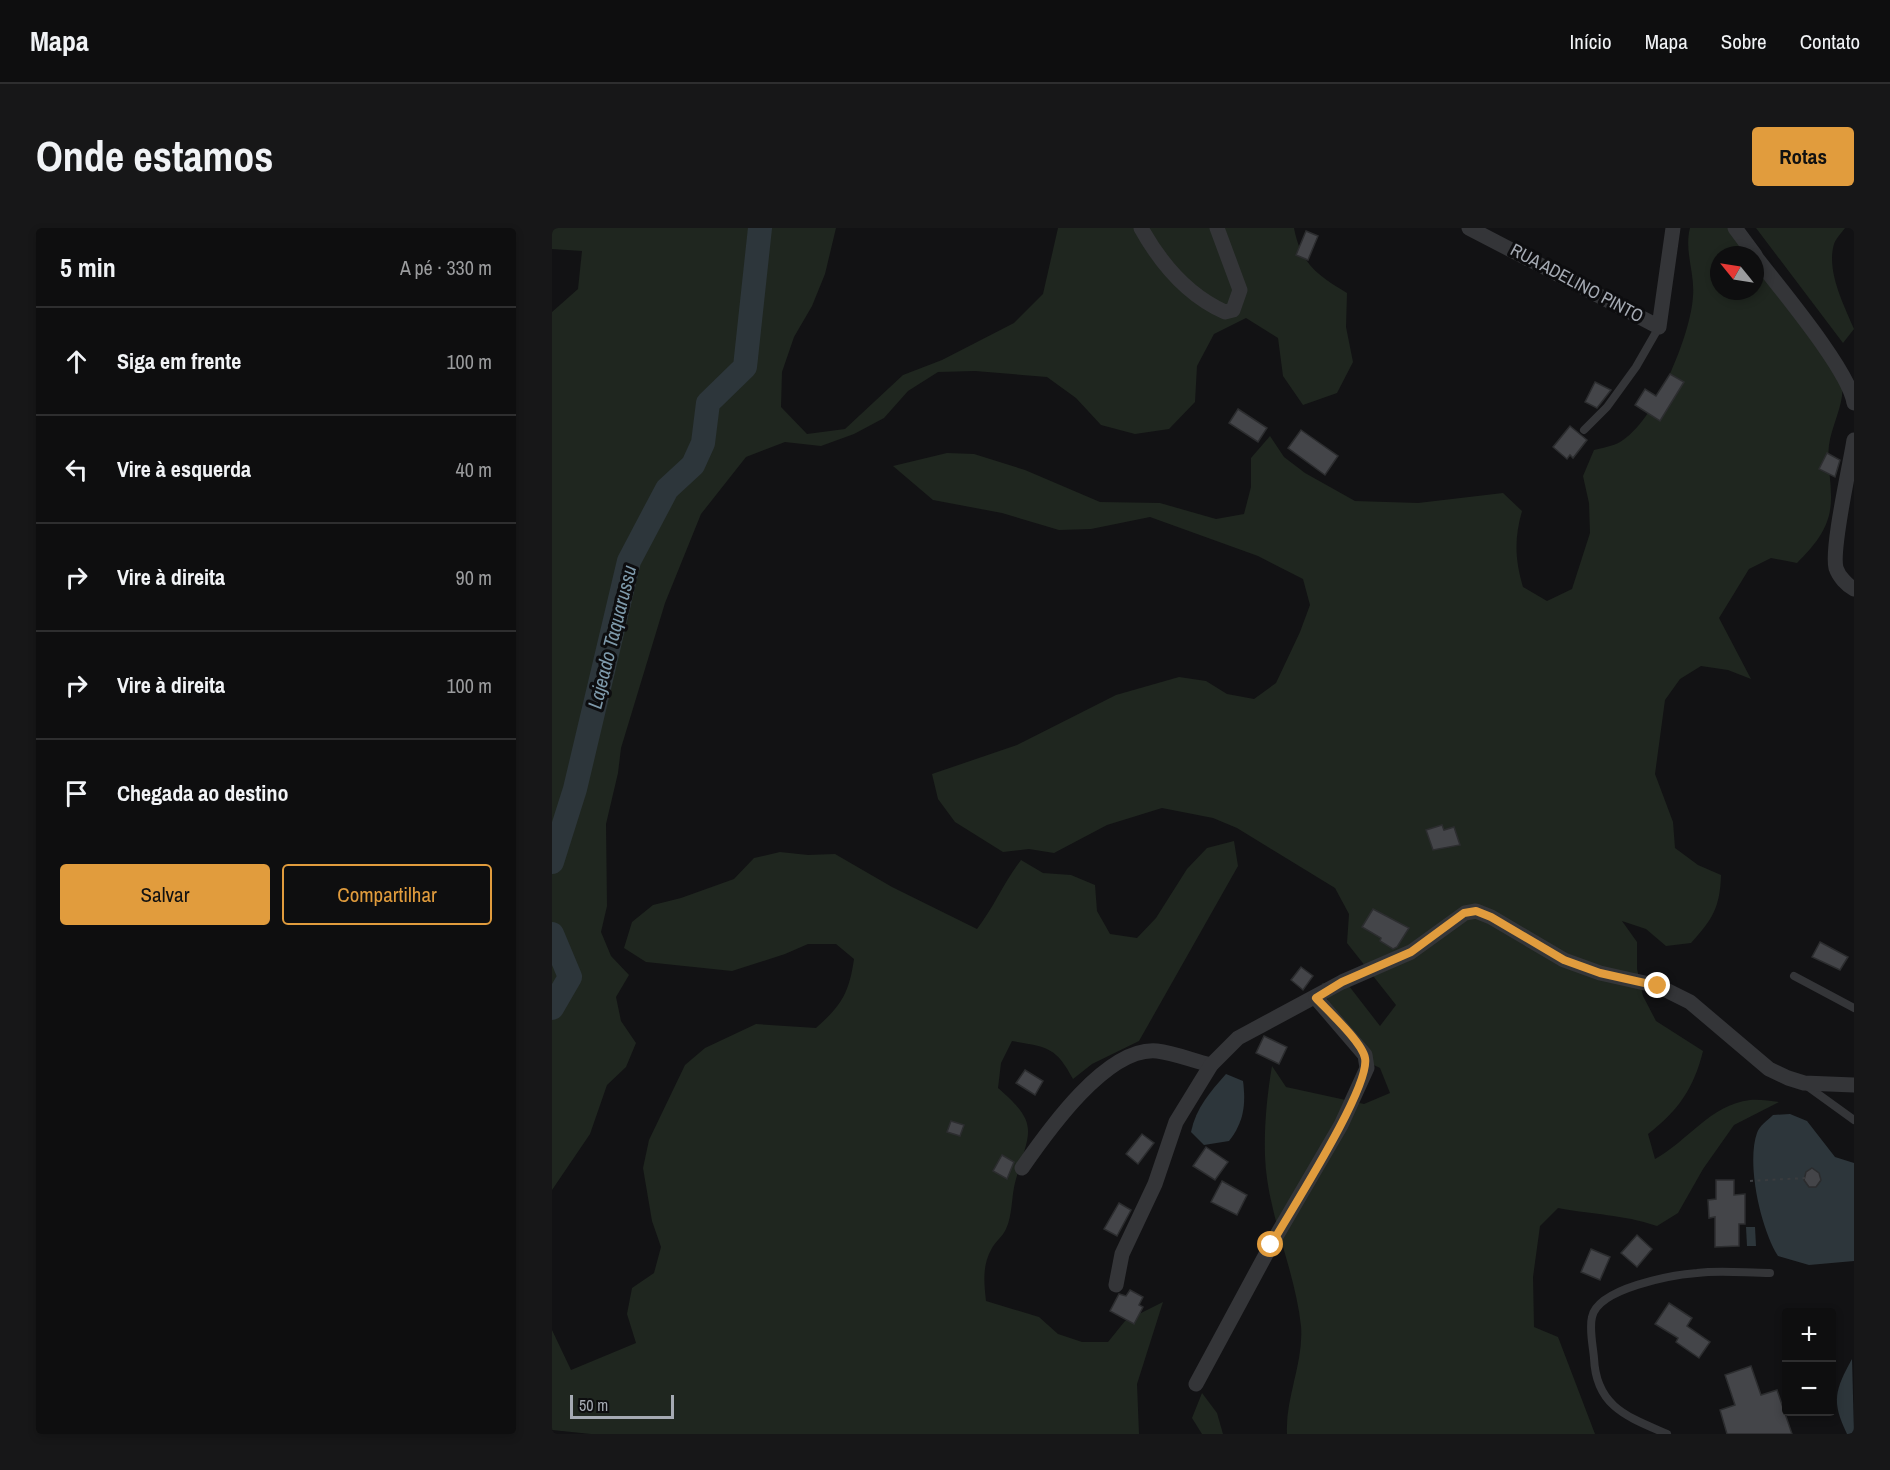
<!DOCTYPE html>
<html lang="pt">
<head>
<meta charset="utf-8">
<style>
	:root { --surface:#0e0e0f; --page:#171718; --text:#f1f3f6; --muted:#9b9c9e; --line:#2e2e2f; --accent:#e19c3d }
	body { margin:0; font-family:"Archivo Narrow",sans-serif; background:var(--page); color:var(--text) }
	.controls { position:absolute; right:18px; bottom:18px; display:grid; overflow:hidden; border-radius:6px; box-shadow:0 3px 9px #0003 }
	.controls button { width:54px; height:54px; display:grid; place-items:center; padding:0; border:0; border-bottom:2px solid var(--line); background:var(--surface); color:var(--text); font:30px sans-serif }
	.compass { position:absolute; left:1158px; top:18px; width:54px; height:54px; border-radius:50%; background:var(--surface); box-shadow:0 3px 9px #0003; rotate:300deg }
	.scale { position:absolute; left:18px; bottom:15px; width:104px; box-sizing:border-box; padding-left:6px; border:3px solid #a5aab3; border-top:0; font-size:16px; line-height:21px; white-space:nowrap; color:#a5aab3; -webkit-text-stroke:4px #0d0d0f; paint-order:stroke }
	.stop { position:absolute; width:18px; height:18px; margin:-14px; border:4px solid #e19c3d; border-radius:50%; background:#fff }
	.stop.end { background:#e19c3d; border-color:#fff; box-shadow:0 2px 6px #0008 }
	.list { margin:0; padding:0; list-style:none }
	h2 { display:flex; justify-content:space-between; align-items:center; height:78px; margin:0; padding:0 24px; font-size:26px }
	h2 small { font-size:20px; font-weight:400; color:var(--muted) }
	.list li { display:grid; grid-template-columns:39px 1fr auto; gap:18px; align-items:center; box-sizing:border-box; height:108px; padding:0 24px; border-top:2px solid var(--line) }
	.list b { display:block; font-size:22px; white-space:nowrap }
	.list em { font-size:20px; font-style:normal; color:var(--muted) }
	.actions { display:flex; gap:12px; padding:18px 24px }
	.actions a { flex:1; padding:14px 0; border:2px solid var(--accent); border-radius:6px; text-align:center; font-size:21px; color:var(--accent) }
	.actions .main { background:var(--accent); color:#111 }
	.icon { flex:none; width:33px; height:33px; fill:none; stroke:currentColor; stroke-width:2; stroke-linecap:round; stroke-linejoin:round }
	.map { position:relative; flex:none; width:1302px; height:1206px; overflow:hidden; border-radius:6px }
	header { display:flex; align-items:center; gap:36px; box-sizing:border-box; height:84px; padding:0 30px; background:var(--surface); border-bottom:2px solid var(--line) }
	header strong { font-size:28px }
	nav { display:flex; gap:33px; margin-inline-start:auto; font-size:21px }
	.intro { display:flex; align-items:center; justify-content:space-between; box-sizing:border-box; height:144px; padding:0 36px }
	h1 { margin:0; font-size:42px }
	.button { padding:15px 27px; border-radius:6px; background:var(--accent); color:#111; font-size:21px; font-weight:700 }
	main { display:flex; gap:36px; padding:0 36px }
	aside { flex:1; background:var(--surface); border-radius:6px; box-shadow:0 3px 9px #0003 }
	.map>svg:first-child { display:block }
	.green { fill:#1f261f }
	.water { fill:#2d363b; fill-rule:evenodd }
	.lines { fill:none; stroke-linecap:round; stroke-linejoin:round }
	.river { stroke:#2d363b; stroke-width:24 }
	.building { fill:#444549; stroke:#2c2d2f; stroke-width:1.5 }
	.path { stroke:#3a3c3f; stroke-width:2; stroke-dasharray:3 4.5; stroke-linecap:butt }
	.service { stroke:#343538; stroke-width:8 }
	.minor { stroke:#343538; stroke-width:15 }
	.route { stroke:#e19c3d; stroke-width:8 }
	.labels { text-anchor:middle; stroke-width:6; stroke-linejoin:round; paint-order:stroke }
	.street-label { font-size:18px; fill:#a5aab3; stroke:#0d0d0f }
	.water-label { font-size:20px; font-style:italic; fill:#7e9aab; stroke:#0d0d0f }
</style>
</head>
<body>
<header>
<strong>Mapa</strong>
<nav><a>Início</a><a>Mapa</a><a>Sobre</a><a>Contato</a></nav>
</header>
<div class="intro"><h1>Onde estamos</h1><a class="button">Rotas</a></div>
<main>
<aside>
<h2>5 min<small>A pé · 330 m</small></h2>
<ul class="list">
<li><svg class="icon" aria-label="ahead" viewBox="0 0 24 24"><path d="M12 20V5M6 11l6-6 6 6"/></svg><div><b>Siga em frente</b></div><em>100 m</em></li>
<li><svg class="icon" aria-label="left" viewBox="0 0 24 24"><path d="M17 20v-9H6M10 6l-5 5 5 5"/></svg><div><b>Vire à esquerda</b></div><em>40 m</em></li>
<li><svg class="icon" aria-label="right" viewBox="0 0 24 24"><path d="M7 20v-9h11M14 6l5 5-5 5"/></svg><div><b>Vire à direita</b></div><em>90 m</em></li>
<li><svg class="icon" aria-label="right" viewBox="0 0 24 24"><path d="M7 20v-9h11M14 6l5 5-5 5"/></svg><div><b>Vire à direita</b></div><em>100 m</em></li>
<li><svg class="icon" aria-label="arrive" viewBox="0 0 24 24"><path d="M6 21V4h12l-3 4 3 4H6"/></svg><div><b>Chegada ao destino</b></div></li>
</ul>
<div class="actions"><a class="main">Salvar</a><a>Compartilhar</a></div>
</aside>
<div class="map">
<svg width="1302" height="1206" viewBox="0 0 1302 1206">
	<rect width="100%" height="100%" fill="#121214"/>
	<g class="green">
		<path d="M 0,0 L 284,0 L 273,46 L 260,78 L 242,109 L 230,144 L 229,179 L 255,206 L 293,201 L 351,147 L 390,132 L 462,95 L 491,66 L 506,0 L 742,0 C 749,36 765,47 795,65 L 794,99 L 801,134 L 785,165 L 751,177 L 731,148 L 726,110 L 694,90 L 662,106 L 645,138 L 643,174 L 617,201 L 583,206 L 549,197 L 524,170 L 495,149 L 423,143 L 386,144 L 356,163 L 332,190 L 302,206 L 269,218 L 233,214 L 194,229 L 149,286 L 113,375 L 69,520 L 66,545 L 54,596 L 55,678 L 49,704 L 59,728 L 77,747 L 64,769 L 69,793 L 84,815 L 74,839 L 55,857 L 38,906 L 0,962 L 0,84 L 26,61 L 30,23 L 0,21 Z"/>
		<path d="M 1138,0 L 1178,0 L 1198,27 L 1167,27 L 1167,63 L 1203,63 L 1203,35 L 1290,154 C 1293,176 1280,195 1277,217 C 1275,234 1279,251 1279,267 C 1280,297 1265,315 1245,335 L 1219,330 L 1197,341 L 1167,390 L 1199,451 L 1176,442 L 1149,438 L 1128,451 L 1113,472 L 1103,546 L 1121,594 L 1123,620 L 1146,637 L 1169,647 C 1168,679 1161,691 1139,715 L 1114,718 L 1094,701 L 1070,693 L 1085,714 L 1085,741 L 1091,768 L 1104,793 L 1151,823 C 1142,860 1126,883 1096,906 L 1103,931 C 1136,913 1158,877 1198,872 C 1207,871 1218,873 1227,874 L 1182,897 L 1151,941 L 1126,985 L 1105,998 C 1069,986 1042,987 1006,980 L 988,998 L 981,1049 L 982,1099 L 1006,1109 L 1043,1206 L 735,1206 C 733,1170 752,1134 749,1098 C 743,1041 715,986 713,928 C 712,899 715,867 720,838 L 734,859 L 812,876 L 838,865 L 828,840 L 805,829 L 788,808 L 770,755 L 797,758 L 828,798 L 844,777 L 795,715 L 797,686 L 783,660 L 685,600 L 661,590 L 610,580 L 555,597 L 502,625 L 477,621 L 451,624 L 403,594 L 386,571 L 380,546 L 465,517 L 564,467 L 627,449 L 654,453 L 675,466 L 702,471 L 724,455 L 748,404 L 758,377 L 751,351 L 706,328 L 598,289 L 539,301 L 507,302 L 450,285 L 381,272 L 341,238 L 395,225 L 422,226 L 473,242 L 548,274 L 608,275 L 664,291 L 692,286 L 699,259 L 699,230 L 718,208 L 732,229 L 753,245 L 803,273 L 866,275 L 951,265 L 970,283 C 962,311 963,332 971,359 L 995,373 L 1020,361 L 1038,305 L 1037,275 L 1031,248 L 1042,222 C 1050,220 1061,218 1068,214 C 1103,194 1139,107 1141,68 C 1143,45 1132,23 1138,0 Z"/>
		<path d="M 1204,0 L 1293,0 C 1289,5 1284,11 1282,16 C 1274,43 1292,77 1302,101 L 1291,115 Z"/>
		<path d="M 682,613 L 686,638 L 587,813 L 540,836 L 521,851 C 504,819 496,819 460,813 L 449,835 L 446,860 C 489,897 477,903 464,951 C 459,967 461,986 454,1001 C 451,1008 444,1013 440,1020 C 430,1037 432,1054 434,1073 L 487,1089 L 506,1106 L 530,1114 L 556,1114 L 573,1093 L 611,1074 L 585,1156 L 587,1206 L 39,1206 L 0,1202 L 0,1102 L 19,1142 L 84,1115 L 75,1086 L 80,1060 L 102,1045 L 109,1019 L 100,993 L 91,940 L 97,912 L 133,837 L 153,820 L 204,796 L 264,800 C 290,777 297,765 302,731 L 284,716 L 256,716 L 233,726 L 180,743 L 94,734 L 72,720 L 80,694 L 101,677 L 129,670 L 182,651 L 202,630 L 228,624 L 256,627 L 283,626 L 340,659 L 425,701 C 442,679 452,654 469,632 L 491,645 L 519,647 L 543,657 L 545,683 L 558,706 L 585,710 L 604,690 L 635,641 L 655,620 Z"/>
		<polygon points="650,1165 665,1185 671,1206 650,1206 640,1190"/>
	</g>
	<g class="water">
		<path d="M 674,846 L 691,853 C 694,876 692,894 677,913 L 652,917 L 639,904 C 644,880 658,864 674,846 Z"/>
		<path d="M 1238,886 L 1255,893 L 1283,929 L 1302,935 L 1302,1033 L 1257,1037 L 1226,1028 C 1209,1001 1194,936 1205,905 C 1207,898 1216,892 1221,887 ZM 1260,940 L 1267,945 L 1269,953 L 1264,959 L 1257,959 L 1252,952 L 1254,944 Z"/>
		<polygon points="1194,999 1203,999 1204,1018 1195,1018"/>
		<path d="M 1300,1131 L 1302,1206 L 1295,1206 C 1279,1173 1283,1162 1300,1131 Z"/>
	</g>
	<g class="lines">
		<g class="river">
			<polyline points="0,634 23,561 77,333 115,261 141,237 151,215 156,175 193,139 208,0"/>
			<polyline points="0,706 18,749 0,780"/>
		</g>
	</g>
	<g class="building">
		<polygon points="754,3 766,8 756,32 744,27"/>
		<polygon points="1118,146 1132,154 1108,193 1083,177 1093,161 1104,168"/>
		<polygon points="1043,154 1059,162 1045,180 1033,174"/>
		<polygon points="686,181 715,200 706,214 677,195"/>
		<polygon points="1018,198 1035,212 1021,230 1018,227 1015,231 1001,219"/>
		<polygon points="749,202 786,228 773,247 736,220"/>
		<polygon points="1275,225 1288,232 1283,249 1267,241"/>
		<polygon points="890,597 892,602 902,599 908,617 881,622 874,602"/>
		<polygon points="821,681 857,700 845,719 841,721 828,713 829,710 810,699"/>
		<polygon points="1268,714 1296,729 1288,742 1260,729"/>
		<polygon points="749,739 761,748 751,762 739,752"/>
		<polygon points="712,808 735,819 727,836 704,825"/>
		<polygon points="473,842 491,853 483,867 464,855"/>
		<polygon points="399,893 412,897 408,908 395,904"/>
		<polygon points="590,906 602,915 586,936 574,926"/>
		<polygon points="654,919 676,934 663,952 641,938"/>
		<polygon points="450,927 462,934 455,951 441,943"/>
		<polygon points="1260,940 1267,945 1269,952 1264,959 1257,959 1252,952 1254,944"/>
		<polygon points="1164,952 1182,952 1182,967 1193,966 1193,996 1187,996 1187,1018 1163,1019 1163,989 1157,990 1156,972 1164,971"/>
		<polygon points="670,953 695,967 685,987 659,974"/>
		<polygon points="567,975 579,982 565,1008 552,1001"/>
		<polygon points="1085,1007 1100,1021 1085,1039 1069,1025"/>
		<polygon points="1039,1021 1058,1029 1048,1052 1029,1044"/>
		<polygon points="578,1062 591,1069 587,1077 591,1079 582,1096 558,1083 567,1066 574,1068"/>
		<polygon points="1117,1075 1140,1090 1135,1098 1158,1114 1147,1130 1124,1114 1126,1110 1103,1096"/>
		<polygon points="1199,1138 1209,1167 1225,1162 1240,1206 1175,1206 1168,1182 1183,1177 1173,1147"/>
	</g>
	<g class="lines">
		<polyline class="path" points="1198,953 1253,950"/>
		<g class="service">
			<polyline points="1032,202 1055,179 1084,139 1107,99"/>
			<polyline points="1242,748 1302,780"/>
			<polyline points="1255,858 1302,892"/>
			<path d="M 1115,1206 C 1076,1189 1044,1179 1042,1130 C 1041,1118 1037,1101 1040,1089 C 1046,1060 1120,1047 1145,1045 C 1169,1042 1194,1045 1218,1045"/>
		</g>
		<g class="minor">
			<path d="M 589,0 C 609,36 635,67 673,84 L 681,82 L 688,62 L 665,0"/>
			<polyline points="917,0 1107,99 1121,0"/>
			<polyline points="1183,0 1203,27"/>
			<path d="M 1203,28 C 1226,58 1297,142 1302,175"/>
			<path d="M 1302,212 C 1298,238 1279,320 1284,340 C 1287,349 1295,357 1302,361"/>
			<path d="M 470,940 C 495,904 555,818 605,823 C 623,825 641,833 659,837"/>
			<polyline points="564,1057 570,1026 603,956 624,894 659,837 686,810 790,754 859,724 913,685 924,683 939,689 1012,732 1048,745 1106,758 1138,774 1217,841 1236,850 1252,855 1302,857"/>
			<polyline points="644,1156 719,1017 789,897 815,840 813,827 764,770"/>
		</g>
	</g>
	<g class="lines">
		<path class="route" d="M 719,1017 C 737,985 819,859 813,830 C 810,814 776,783 764,770 L 790,754 L 859,724 L 912,685 L 924,683 L 939,689 L 1012,732 L 1048,745 L 1106,758"/>
	</g>
	<g class="labels">
		<g class="street-label">
			<text transform="translate(1025 55) rotate(28)" y="6">RUA ADELINO PINTO</text>
		</g>
		<g class="water-label">
			<text transform="translate(60 409) rotate(-76)" y="7">Lajeado Taquarussu</text>
		</g>
	</g>
</svg>
<div class="controls">
<button>+</button>
<button>−</button>
</div>
<svg class="compass" viewBox="-18 -18 36 36"><path d="M0-13l5 13h-10z" fill="#e53935"/><path d="M0 13l5-13h-10z" fill="#9b9c9e"/></svg>
<div class="scale">50 m</div>
<div class="stop" style="left:719px;top:1017px"></div>
<div class="stop end" style="left:1106px;top:758px"></div>
</div>
</main>
</body>
</html>
